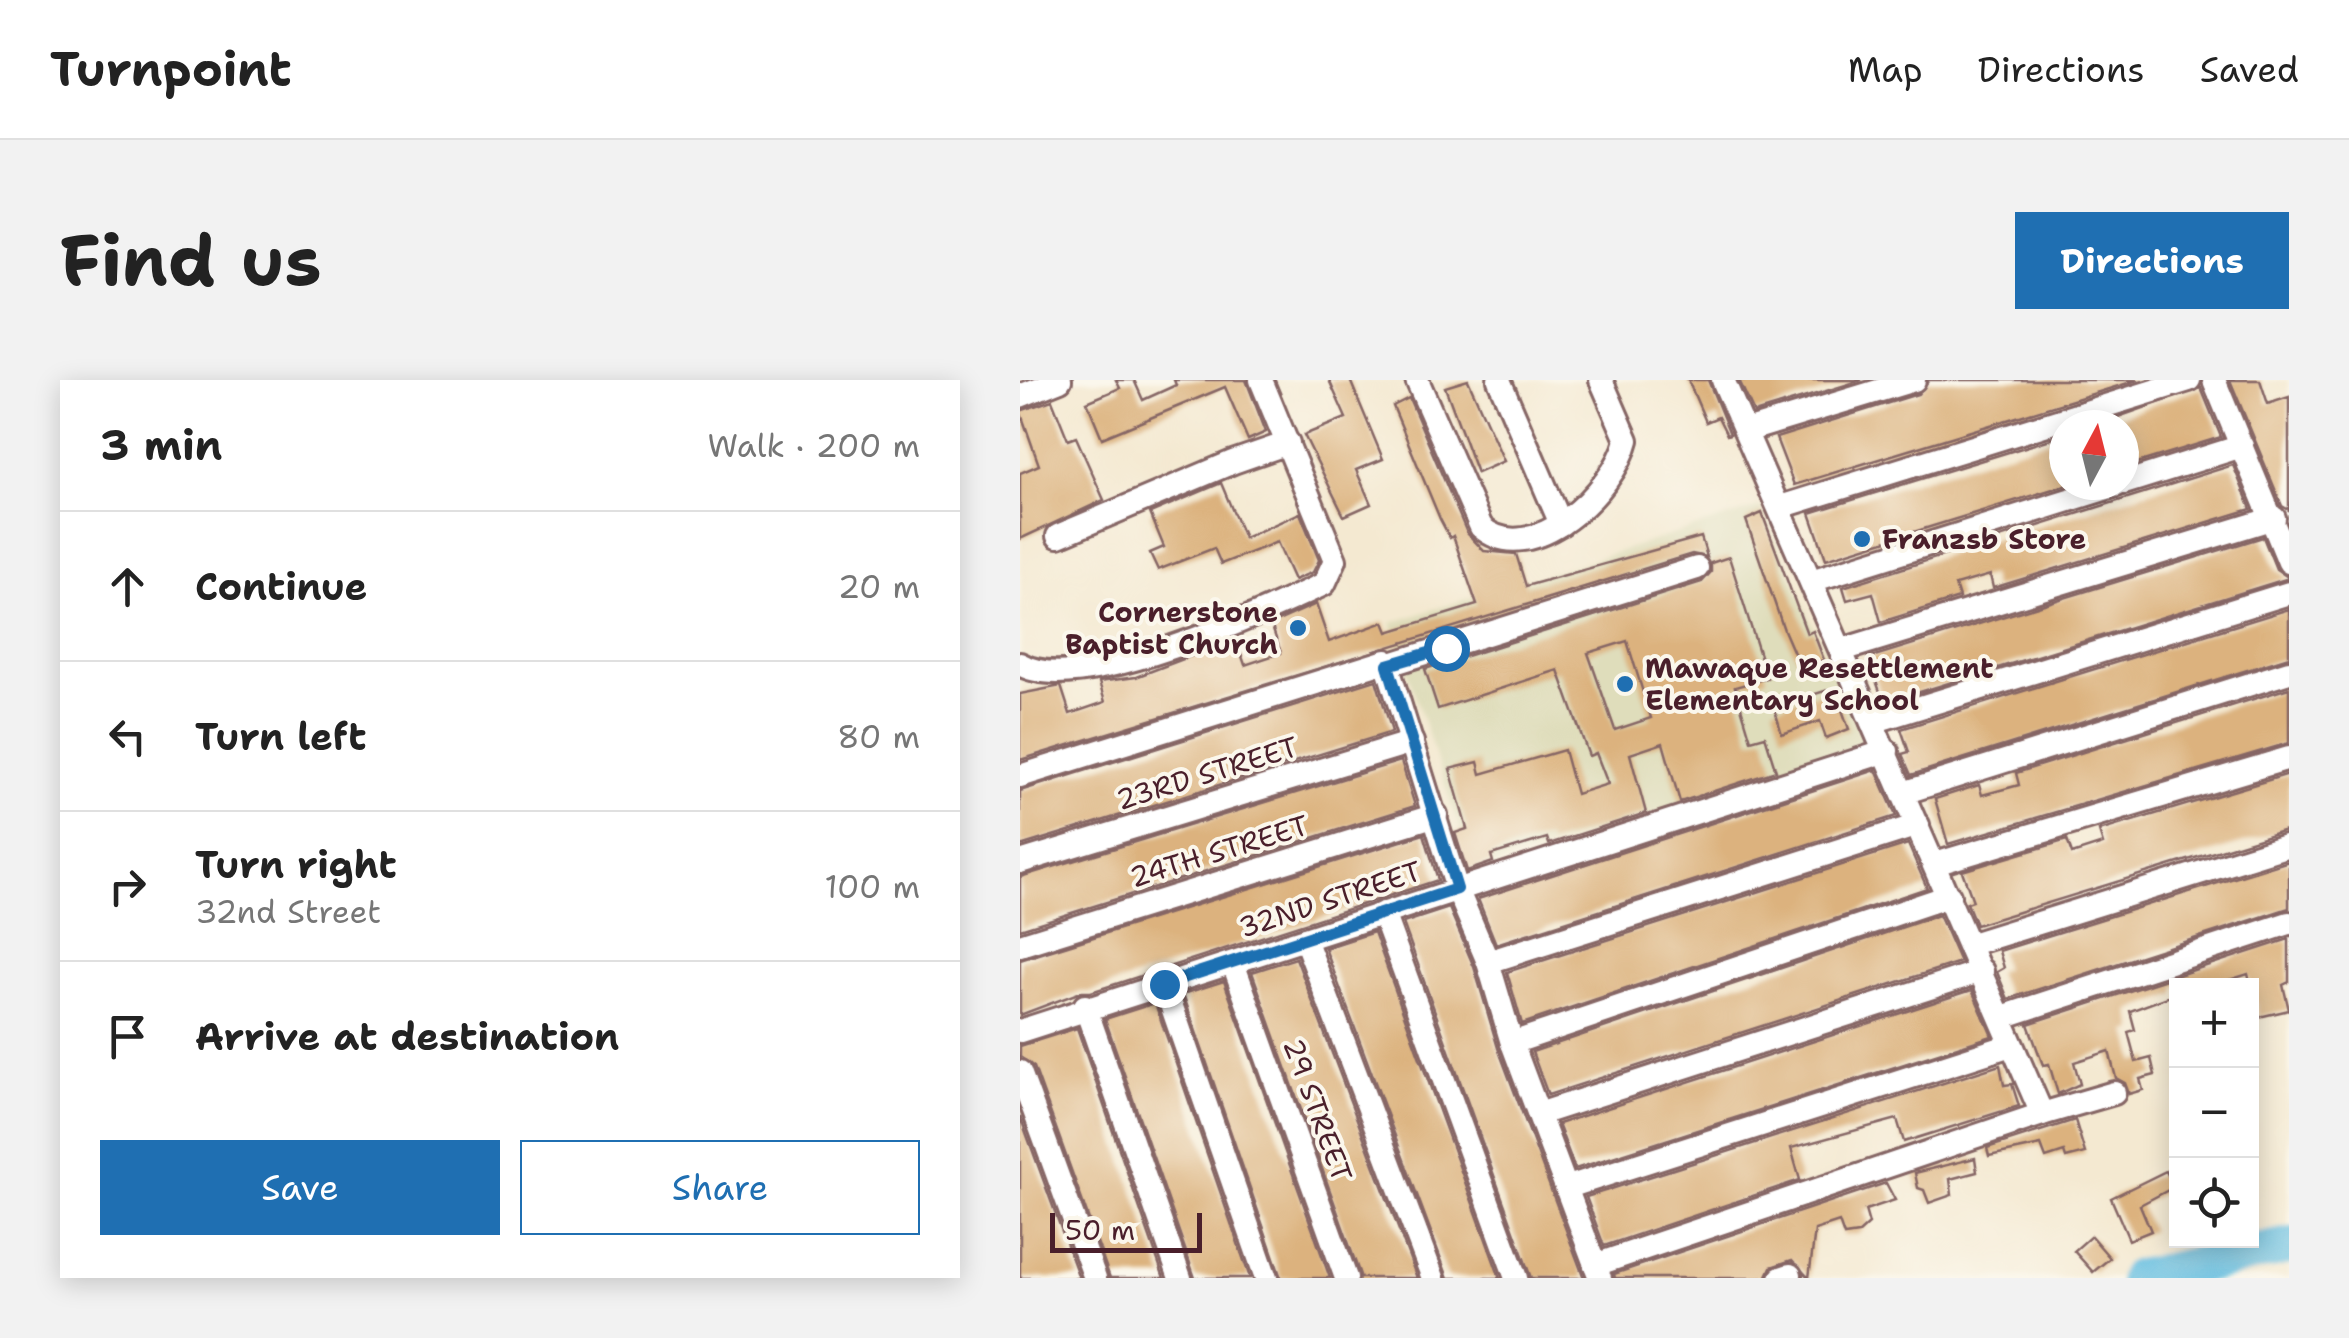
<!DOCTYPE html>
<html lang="en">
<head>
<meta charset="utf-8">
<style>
	:root { --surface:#fff; --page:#f2f2f2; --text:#222; --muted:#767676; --line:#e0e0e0; --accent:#1f6fb2 }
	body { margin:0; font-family:"Shantell Sans",sans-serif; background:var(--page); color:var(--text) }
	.controls { position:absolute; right:30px; bottom:30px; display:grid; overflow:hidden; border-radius:0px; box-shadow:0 5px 25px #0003 }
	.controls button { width:90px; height:90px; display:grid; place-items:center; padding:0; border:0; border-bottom:2px solid var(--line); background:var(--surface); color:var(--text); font:50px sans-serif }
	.compass { position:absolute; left:1029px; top:30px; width:90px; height:90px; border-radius:50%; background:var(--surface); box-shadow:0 5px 25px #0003; rotate:7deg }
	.scale { position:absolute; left:30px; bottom:25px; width:152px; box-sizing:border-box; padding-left:10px; border:5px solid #4a1f2b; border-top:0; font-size:28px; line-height:35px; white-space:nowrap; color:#4a1f2b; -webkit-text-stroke:8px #fbf7ec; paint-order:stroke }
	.stop { position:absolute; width:30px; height:30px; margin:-22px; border:8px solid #1f6fb2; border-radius:50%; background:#fff }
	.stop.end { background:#1f6fb2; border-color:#fff; box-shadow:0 2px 10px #0008 }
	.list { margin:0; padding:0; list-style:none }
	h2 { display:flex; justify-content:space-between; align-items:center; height:130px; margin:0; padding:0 40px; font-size:42px }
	h2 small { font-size:32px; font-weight:400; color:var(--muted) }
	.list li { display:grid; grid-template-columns:65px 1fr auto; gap:30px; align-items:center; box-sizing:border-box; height:150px; padding:0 40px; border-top:2px solid var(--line) }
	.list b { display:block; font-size:38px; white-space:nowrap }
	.list p { margin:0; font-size:32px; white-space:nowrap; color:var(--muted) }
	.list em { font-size:32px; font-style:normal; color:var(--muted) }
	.actions { display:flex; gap:20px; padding:30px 40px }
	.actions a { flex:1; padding:22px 0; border:2px solid var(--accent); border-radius:0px; text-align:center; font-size:35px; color:var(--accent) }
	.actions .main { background:var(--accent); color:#fff }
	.icon { flex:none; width:55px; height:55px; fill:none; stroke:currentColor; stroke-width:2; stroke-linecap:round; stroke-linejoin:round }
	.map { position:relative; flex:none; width:1269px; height:898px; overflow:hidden; border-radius:0px }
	header { display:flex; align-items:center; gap:60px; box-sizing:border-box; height:140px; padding:0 50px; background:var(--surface); border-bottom:2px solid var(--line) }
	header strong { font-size:48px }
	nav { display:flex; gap:55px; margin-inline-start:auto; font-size:35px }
	.intro { display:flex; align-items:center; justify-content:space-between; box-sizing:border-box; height:240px; padding:0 60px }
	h1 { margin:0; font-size:70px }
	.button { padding:25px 45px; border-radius:0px; background:var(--accent); color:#fff; font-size:35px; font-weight:700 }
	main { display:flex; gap:60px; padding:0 60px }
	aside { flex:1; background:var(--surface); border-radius:0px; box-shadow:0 5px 25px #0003 }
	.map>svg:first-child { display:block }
	.built { fill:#dfddbb }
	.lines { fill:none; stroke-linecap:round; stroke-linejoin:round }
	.river { stroke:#63bee1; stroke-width:38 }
	.building { fill:#dcb27e; fill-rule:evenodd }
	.street-casing { stroke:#866665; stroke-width:28 }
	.street { stroke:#fff; stroke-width:22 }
	.route { stroke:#1f6fb2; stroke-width:12 }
	.poi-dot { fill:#1f6fb2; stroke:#fbf7ec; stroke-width:4 }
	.labels { text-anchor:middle; stroke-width:8; stroke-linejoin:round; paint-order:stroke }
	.poi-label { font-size:28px; font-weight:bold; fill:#4a1f2b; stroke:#fbf7ec; text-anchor:start }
	.street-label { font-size:28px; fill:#4a1f2b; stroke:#fbf7ec }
</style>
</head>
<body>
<header>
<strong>Turnpoint</strong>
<nav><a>Map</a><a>Directions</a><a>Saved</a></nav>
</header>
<div class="intro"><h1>Find us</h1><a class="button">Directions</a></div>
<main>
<aside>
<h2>3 min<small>Walk · 200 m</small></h2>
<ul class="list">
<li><svg class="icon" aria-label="ahead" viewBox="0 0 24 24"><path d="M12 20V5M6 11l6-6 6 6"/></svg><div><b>Continue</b></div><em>20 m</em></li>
<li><svg class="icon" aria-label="left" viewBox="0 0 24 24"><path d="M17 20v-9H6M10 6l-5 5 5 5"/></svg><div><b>Turn left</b></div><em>80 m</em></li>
<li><svg class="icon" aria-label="right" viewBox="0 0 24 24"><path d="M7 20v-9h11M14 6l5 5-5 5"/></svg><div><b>Turn right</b><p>32nd Street</p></div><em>100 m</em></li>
<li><svg class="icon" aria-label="arrive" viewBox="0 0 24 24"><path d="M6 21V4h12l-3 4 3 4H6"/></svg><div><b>Arrive at destination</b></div></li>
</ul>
<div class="actions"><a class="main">Save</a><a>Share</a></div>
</aside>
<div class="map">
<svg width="1269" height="898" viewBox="0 0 1269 898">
	<rect width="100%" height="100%" fill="#fbf7ec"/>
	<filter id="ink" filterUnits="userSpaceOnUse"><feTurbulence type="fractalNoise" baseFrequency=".01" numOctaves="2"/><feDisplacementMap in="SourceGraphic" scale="20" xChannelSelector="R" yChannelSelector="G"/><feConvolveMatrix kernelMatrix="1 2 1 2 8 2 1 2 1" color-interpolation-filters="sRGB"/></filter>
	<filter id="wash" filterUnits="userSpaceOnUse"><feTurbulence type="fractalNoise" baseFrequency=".0048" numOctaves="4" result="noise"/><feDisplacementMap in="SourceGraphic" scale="40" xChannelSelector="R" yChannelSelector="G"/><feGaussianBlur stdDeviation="2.25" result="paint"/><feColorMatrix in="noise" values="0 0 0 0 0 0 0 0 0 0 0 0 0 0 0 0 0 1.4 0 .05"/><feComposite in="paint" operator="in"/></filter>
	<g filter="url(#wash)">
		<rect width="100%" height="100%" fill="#f4e9d1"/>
		<polygon class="built" points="741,127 845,365 454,492 371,243"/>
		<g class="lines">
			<polyline class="river" points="1118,898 1269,866"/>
		</g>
		<g id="blocks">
			<g class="building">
				<polygon points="96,0 114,0 123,20 156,5 154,0 226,0 246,52 228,60 205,7 82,58 67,22 100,8"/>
				<polygon points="309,0 330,0 363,79 336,90 351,124 324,136 284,55 326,38"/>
				<polygon points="448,0 484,81 457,93 425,7"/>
				<polygon points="668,0 688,0 710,54 707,55 698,37 686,42"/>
				<polygon points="719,0 842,0 734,33"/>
				<polygon points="909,0 1118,0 774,105 756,58 898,14"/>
				<polygon points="1210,0 1240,0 1248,24 1269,17 1269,130 1262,126"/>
				<polygon points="1181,8 1201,57 1104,87 1104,45 1075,45"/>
				<polygon points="389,18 447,153 464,171 496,174 506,206 681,157 687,177 672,174 0,380 0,314 41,306 50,334 85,322 79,302 116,297 216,259 225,285 261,273 251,244 296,224 309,262 364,242 368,252 457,225 433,156 430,158 420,139 373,26"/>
				<polygon points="32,20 48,60 56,57 84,120 0,159 0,93 19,85 0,31"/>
				<polygon points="1044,55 1046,105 806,179 790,133"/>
				<polygon points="1213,85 1231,129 973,208 970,195 935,205 939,218 861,242 853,213 827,220 823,207"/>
				<polygon points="201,103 224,158 280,133 299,180 293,192 274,200 257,162 201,184 194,168 138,190 130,173 144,167 130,133"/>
				<polygon points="742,133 787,254 793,251 804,280 780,287 764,250 726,140"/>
				<polygon points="1243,157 1256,189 1269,198 864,323 848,278"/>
				<path d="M 709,177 L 747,298 L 715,307 L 731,360 L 745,356 L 756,391 L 660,422 L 643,363 L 610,374 L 626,433 L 529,464 L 527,458 L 471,475 L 473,482 L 447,491 L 435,453 L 447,449 L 430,389 L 458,382 L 461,394 L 544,370 L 556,414 L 588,404 L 576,373 L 569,376 L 538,290 L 418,329 L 405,289 L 682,202 L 691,192 L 691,183 ZM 607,261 L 631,338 L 595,350 L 568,273 Z"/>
				<polygon points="1269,229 1269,277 891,395 882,374 889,372 881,349"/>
				<polygon points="356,300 372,352 0,466 0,411"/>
				<polygon points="814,308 829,349 806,358 800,341 762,354 754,327"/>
				<polygon points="1269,308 1269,363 928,464 915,419 959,405 962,415 999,405 996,393"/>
				<polygon points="381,381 395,426 0,549 0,497"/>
				<polygon points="856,390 876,436 476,564 458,519"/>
				<polygon points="1269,394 1269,449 956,545 947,523 953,521 942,491 1047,460 1052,474 1083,464 1079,451"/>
				<polygon points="404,454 418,500 71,612 61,612 0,635 0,580"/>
				<polygon points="888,464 907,508 502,644 487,592"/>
				<polygon points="1269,481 1269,528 988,619 977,592 984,588 979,571"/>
				<polygon points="429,528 454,587 478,668 564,898 511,898 383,543"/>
				<polygon points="919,535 940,582 528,715 512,672"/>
				<polygon points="354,552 480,898 428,898 305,568"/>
				<polygon points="1269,559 1269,602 1263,605 1269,630 1239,637 1228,594 1190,606 1156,606 1156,614 1110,631 1115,650 1108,652 1116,682 1131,678 1135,695 1120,699 1123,710 1109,714 1105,703 1096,698 1089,671 1054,682 1060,704 1038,714 1029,684 1023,685 1008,644"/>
				<polygon points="276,578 397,898 341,898 232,592"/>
				<polygon points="204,601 310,898 261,898 163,614"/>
				<polygon points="952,610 972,656 555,789 538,744"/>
				<polygon points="135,623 230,898 175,898 85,639"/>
				<polygon points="57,648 144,898 90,898 14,687 0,677 0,666"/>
				<polygon points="980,685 984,705 992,704 999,726 884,762 877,739 771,768 780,800 584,866 566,817"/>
				<polygon points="0,736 59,898 0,898"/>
				<polygon points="1055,740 1065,773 1046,778 1044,772 1026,778 1021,765 969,776 967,768"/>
				<polygon points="955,778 957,792 930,799 932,815 909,823 904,810 898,808 895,793"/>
				<polygon points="1146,791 1154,807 1120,825 1131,851 1109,860 1091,818"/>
				<polygon points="866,803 875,820 845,830 849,844 838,854 824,856 819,842 795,850 789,898 772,880 751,887 746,898 595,898 594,894"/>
				<polygon points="1071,856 1090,878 1073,892 1054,871"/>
			</g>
		</g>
	</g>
	<g filter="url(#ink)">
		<use href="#blocks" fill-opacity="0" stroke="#866665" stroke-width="2.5"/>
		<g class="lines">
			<g class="street-casing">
				<g id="street">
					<path d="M 397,0 L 461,147 C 511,191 595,110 607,60 L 581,0"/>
					<polyline points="479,0 541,144"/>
					<polyline points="703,0 1022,734 1094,713"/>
					<polyline points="1194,0 1269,182"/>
					<polyline points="0,16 40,0"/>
					<polyline points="726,51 894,0"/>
					<polyline points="1104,103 1222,66"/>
					<polyline points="760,127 1169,0"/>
					<polyline points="38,156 213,82 268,63"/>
					<polyline points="791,201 1097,105"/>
					<polyline points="822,270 1254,138"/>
					<path d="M 0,284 C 57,319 244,232 304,204 L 315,180 L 241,0"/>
					<polyline points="368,285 677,188"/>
					<polyline points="852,342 1269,213"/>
					<polyline points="0,396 366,281 437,509 468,582 492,663 580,898"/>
					<polyline points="886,412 1269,292"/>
					<polyline points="0,482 392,362"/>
					<polyline points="915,484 1269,378"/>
					<polyline points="363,533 496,898"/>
					<polyline points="285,559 413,898"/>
					<polyline points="951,564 1269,465"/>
					<polyline points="0,565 416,435"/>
					<polyline points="468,582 898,445"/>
					<polyline points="213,583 326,898"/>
					<polyline points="144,604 246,898"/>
					<polyline points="65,626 160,898"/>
					<polyline points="982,637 1269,543"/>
					<polyline points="0,651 867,371"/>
					<polyline points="492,663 929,516"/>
					<polyline points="0,692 75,898"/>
					<polyline points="522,733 962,591"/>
					<polyline points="548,807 991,665"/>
					<polyline points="575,885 1022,734"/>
					<polyline points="761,898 770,895"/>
				</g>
			</g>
			<use href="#street" class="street"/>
		</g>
	</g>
	<g class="lines" filter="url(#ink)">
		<polyline class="route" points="144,604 437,509 368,285 426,268"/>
	</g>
	<g class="poi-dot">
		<circle cx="842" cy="159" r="10"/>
		<circle cx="278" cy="248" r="10"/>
		<circle cx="605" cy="304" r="10"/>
	</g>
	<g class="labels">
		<g class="poi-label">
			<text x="862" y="169">Franzsb Store</text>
			<text x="258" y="242" text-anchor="end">Cornerstone<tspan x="258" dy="32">Baptist Church</tspan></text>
			<text x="625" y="298">Mawaque Resettlement<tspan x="625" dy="32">Elementary School</tspan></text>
		</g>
		<g class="street-label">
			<text transform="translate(187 393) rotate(-17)" y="10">23RD STREET</text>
			<text transform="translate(199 471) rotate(-17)" y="10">24TH STREET</text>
			<text transform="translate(310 519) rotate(-18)" y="10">32ND STREET</text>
			<text transform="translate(298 730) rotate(70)" y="10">29 STREET</text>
		</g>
	</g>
</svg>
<div class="controls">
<button>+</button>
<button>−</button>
<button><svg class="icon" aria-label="locate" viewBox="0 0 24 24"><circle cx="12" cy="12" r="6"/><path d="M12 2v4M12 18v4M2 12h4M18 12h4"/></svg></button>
</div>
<svg class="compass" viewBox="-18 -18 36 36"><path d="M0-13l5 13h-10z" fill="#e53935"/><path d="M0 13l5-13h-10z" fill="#767676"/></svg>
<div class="scale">50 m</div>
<div class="stop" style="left:426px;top:268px"></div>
<div class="stop end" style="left:144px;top:604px"></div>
</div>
</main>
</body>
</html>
